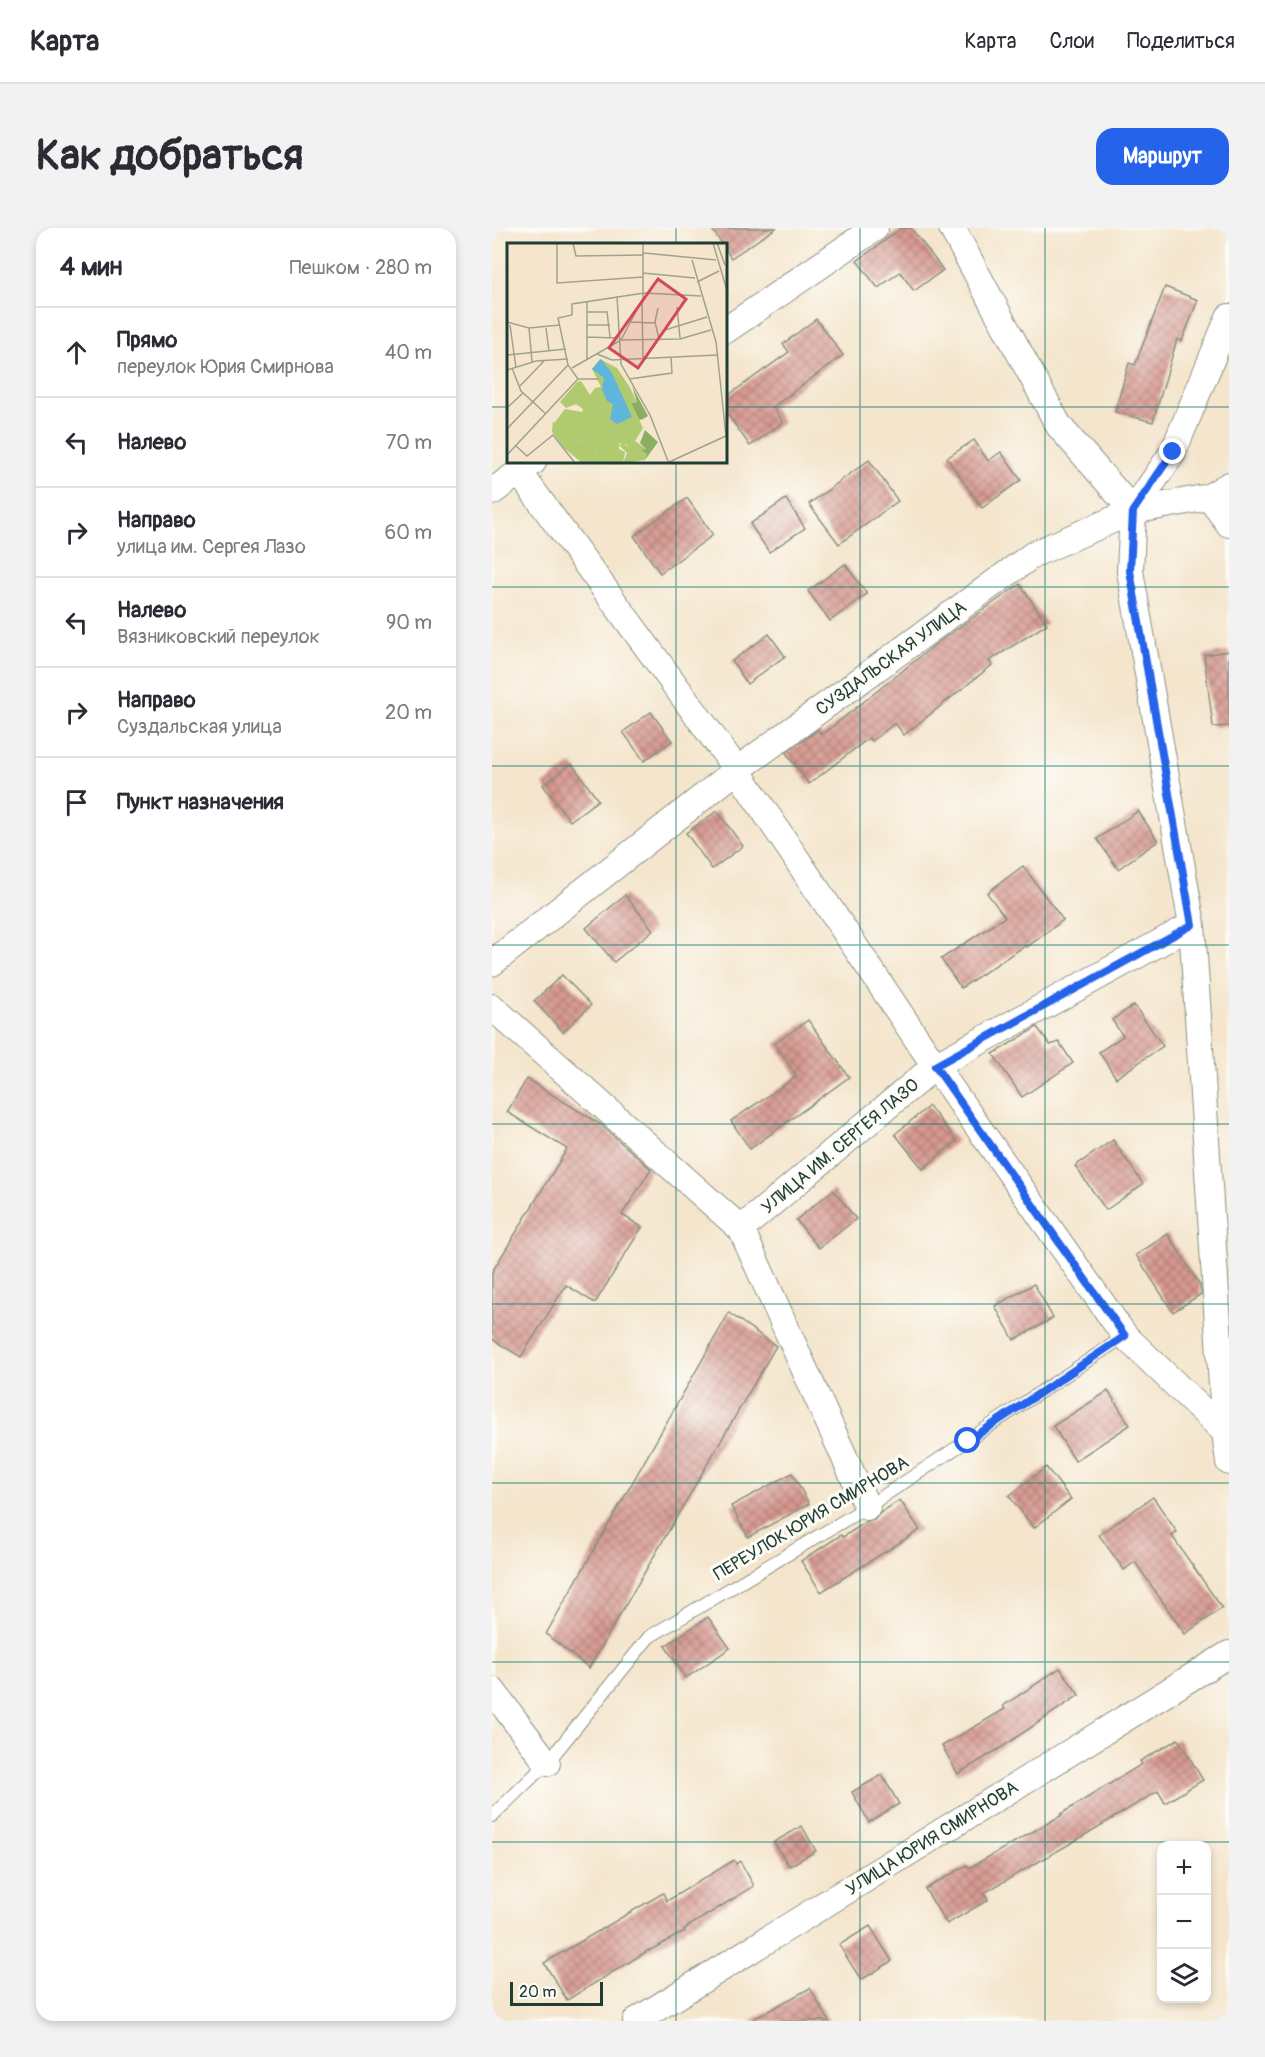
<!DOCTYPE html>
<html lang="ru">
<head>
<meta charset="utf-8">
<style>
	:root { --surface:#fff; --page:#f2f2f3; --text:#2b2b33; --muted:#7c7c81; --line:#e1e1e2; --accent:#2563eb }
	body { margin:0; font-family:Pangolin,sans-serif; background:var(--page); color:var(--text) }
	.controls { position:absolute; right:18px; bottom:18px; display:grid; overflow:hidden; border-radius:12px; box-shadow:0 3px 9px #0003 }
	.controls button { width:54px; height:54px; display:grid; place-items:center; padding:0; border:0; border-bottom:2px solid var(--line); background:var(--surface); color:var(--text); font:30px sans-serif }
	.scale { position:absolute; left:18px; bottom:15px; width:93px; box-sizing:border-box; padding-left:6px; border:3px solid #1f3d34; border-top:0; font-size:16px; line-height:21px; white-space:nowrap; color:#1f3d34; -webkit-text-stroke:4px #fdfcf7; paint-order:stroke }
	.stop { position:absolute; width:18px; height:18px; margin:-14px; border:4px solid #2563eb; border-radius:50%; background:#fff }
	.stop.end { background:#2563eb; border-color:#fff; box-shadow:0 2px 6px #0008 }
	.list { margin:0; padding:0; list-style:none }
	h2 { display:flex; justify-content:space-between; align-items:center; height:78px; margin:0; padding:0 24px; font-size:26px }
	h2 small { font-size:20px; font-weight:400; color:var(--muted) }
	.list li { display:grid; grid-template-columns:39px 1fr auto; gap:18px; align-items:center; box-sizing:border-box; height:90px; padding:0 24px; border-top:2px solid var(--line) }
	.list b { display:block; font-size:22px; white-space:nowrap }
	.list p { margin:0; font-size:20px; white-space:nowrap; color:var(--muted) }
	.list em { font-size:20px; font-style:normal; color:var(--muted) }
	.icon { flex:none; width:33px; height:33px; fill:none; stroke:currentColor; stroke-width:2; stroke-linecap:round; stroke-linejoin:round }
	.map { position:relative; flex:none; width:737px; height:1793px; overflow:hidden; border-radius:18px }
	header { display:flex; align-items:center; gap:36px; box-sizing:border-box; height:84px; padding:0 30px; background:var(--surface); border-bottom:2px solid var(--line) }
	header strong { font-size:28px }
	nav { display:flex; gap:33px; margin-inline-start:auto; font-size:21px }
	.intro { display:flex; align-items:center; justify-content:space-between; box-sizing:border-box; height:144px; padding:0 36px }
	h1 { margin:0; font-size:42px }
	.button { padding:15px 27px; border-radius:18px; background:var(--accent); color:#fff; font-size:21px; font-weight:700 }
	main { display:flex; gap:36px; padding:0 36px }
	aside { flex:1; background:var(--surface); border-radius:18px; box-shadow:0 3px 9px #0003 }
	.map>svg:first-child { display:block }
	.building { fill:url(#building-cross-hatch) }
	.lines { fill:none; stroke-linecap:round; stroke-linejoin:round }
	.lane-casing { stroke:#8a9180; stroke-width:14 }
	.street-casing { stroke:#8a9180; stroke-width:28 }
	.lane { stroke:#fff; stroke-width:12 }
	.street { stroke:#fff; stroke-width:26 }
	.route { stroke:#2563eb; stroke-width:8 }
	.grid { fill:none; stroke:#0f766e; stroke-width:1.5; stroke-opacity:0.55 }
	.labels { text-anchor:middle; stroke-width:6; stroke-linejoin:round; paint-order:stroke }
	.street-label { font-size:18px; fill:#1f3d34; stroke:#fdfcf7 }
	.inset-road { fill:none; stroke:#9fa28f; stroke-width:1.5 }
	.view { fill:#d1495b; fill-opacity:0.15; stroke:#d1495b; stroke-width:3 }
	.inset-edge { fill:none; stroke:#1f3d34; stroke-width:3 }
</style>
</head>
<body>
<header>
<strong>Карта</strong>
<nav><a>Карта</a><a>Слои</a><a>Поделиться</a></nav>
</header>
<div class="intro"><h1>Как добраться</h1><a class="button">Маршрут</a></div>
<main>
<aside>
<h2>4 мин<small>Пешком · 280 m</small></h2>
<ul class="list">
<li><svg class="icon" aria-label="ahead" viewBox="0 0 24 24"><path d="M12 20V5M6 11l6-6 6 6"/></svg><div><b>Прямо</b><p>переулок Юрия Смирнова</p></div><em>40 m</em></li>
<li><svg class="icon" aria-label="left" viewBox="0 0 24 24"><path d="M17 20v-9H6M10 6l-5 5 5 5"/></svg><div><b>Налево</b></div><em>70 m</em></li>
<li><svg class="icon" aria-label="right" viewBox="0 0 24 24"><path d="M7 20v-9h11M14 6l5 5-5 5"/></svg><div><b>Направо</b><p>улица им. Сергея Лазо</p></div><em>60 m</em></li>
<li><svg class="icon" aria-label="left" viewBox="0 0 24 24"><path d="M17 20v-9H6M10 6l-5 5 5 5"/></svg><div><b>Налево</b><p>Вязниковский переулок</p></div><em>90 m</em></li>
<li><svg class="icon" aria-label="right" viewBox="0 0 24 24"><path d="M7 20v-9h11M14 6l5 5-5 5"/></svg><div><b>Направо</b><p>Суздальская улица</p></div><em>20 m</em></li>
<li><svg class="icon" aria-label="arrive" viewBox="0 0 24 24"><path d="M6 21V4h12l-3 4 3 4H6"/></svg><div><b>Пункт назначения</b></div></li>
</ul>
</aside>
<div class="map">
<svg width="737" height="1793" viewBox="0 0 737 1793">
	<defs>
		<pattern id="building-cross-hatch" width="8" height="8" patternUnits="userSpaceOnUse" patternTransform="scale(1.5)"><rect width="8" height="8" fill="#d79991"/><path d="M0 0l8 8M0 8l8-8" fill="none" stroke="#ae7e77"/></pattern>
	</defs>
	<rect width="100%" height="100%" fill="#fdfcf7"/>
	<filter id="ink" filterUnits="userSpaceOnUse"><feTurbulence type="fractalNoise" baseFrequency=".0167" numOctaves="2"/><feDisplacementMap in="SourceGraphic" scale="12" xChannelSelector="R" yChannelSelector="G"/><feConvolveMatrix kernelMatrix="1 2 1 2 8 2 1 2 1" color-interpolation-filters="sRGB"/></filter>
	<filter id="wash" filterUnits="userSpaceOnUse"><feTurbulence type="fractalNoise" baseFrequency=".008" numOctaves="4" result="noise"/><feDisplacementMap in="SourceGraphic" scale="24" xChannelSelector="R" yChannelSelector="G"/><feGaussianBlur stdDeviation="1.35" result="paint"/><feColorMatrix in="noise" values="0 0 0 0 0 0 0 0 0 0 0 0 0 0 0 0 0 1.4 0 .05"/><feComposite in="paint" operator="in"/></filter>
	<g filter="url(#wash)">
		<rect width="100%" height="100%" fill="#f4e5cc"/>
		<g id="blocks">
			<g class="building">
				<polygon points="219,0 284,0 239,30 234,22 234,16 230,16"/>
				<polygon points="410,0 419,0 451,42 422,63 408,44 386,60 365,33"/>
				<polygon points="673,59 706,72 690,113 685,111 661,194 623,184 637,135 643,137"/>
				<polygon points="324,91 351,127 281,179 291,194 258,218 234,184 234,169 297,124 291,116"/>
				<polygon points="482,212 496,233 509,224 529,252 490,280 455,230"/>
				<polygon points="377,232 406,273 347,316 317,276"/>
				<polygon points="195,270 221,307 168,345 142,308"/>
				<polygon points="294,271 313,300 277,324 258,296"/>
				<polygon points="353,336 375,366 338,393 316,363"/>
				<polygon points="528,356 555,396 497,433 500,437 412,507 403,495 380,513 377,510 317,556 294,525 326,502 330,507 444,416"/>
				<polygon points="277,406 293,428 255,456 240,433"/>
				<polygon points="737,423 737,498 721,499 712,427"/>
				<polygon points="159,484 180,513 152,533 131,504"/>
				<polygon points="80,536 106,572 78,593 51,557"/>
				<polygon points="225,583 251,618 220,641 194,605"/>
				<polygon points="646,583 666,613 626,641 605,611"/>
				<polygon points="531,638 571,692 535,719 534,717 469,760 449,731 513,689 495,665"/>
				<polygon points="133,667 161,702 122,734 94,700"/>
				<polygon points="70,747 99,777 71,804 42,773"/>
				<polygon points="642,777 671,818 624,850 607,824 631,808 620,792"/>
				<polygon points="316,792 357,849 258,921 239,893 305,848 283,816"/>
				<polygon points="545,799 558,817 567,814 581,835 530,869 501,826"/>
				<polygon points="35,851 108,896 159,941 130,987 150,999 103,1075 74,1057 29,1129 0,1111 0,1044 75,921 15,884"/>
				<polygon points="437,878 465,913 431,941 403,906"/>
				<polygon points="621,912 651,956 614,982 583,938"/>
				<polygon points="341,962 364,991 327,1020 304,992"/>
				<polygon points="676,1006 708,1057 709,1066 681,1084 644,1027"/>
				<polygon points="542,1056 561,1090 522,1112 503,1078"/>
				<polygon points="237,1085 284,1118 97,1440 54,1406"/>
				<polygon points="616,1163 638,1197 583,1233 561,1198"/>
				<polygon points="554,1239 579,1271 542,1300 517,1268"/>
				<polygon points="300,1245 317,1276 256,1309 239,1278"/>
				<polygon points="661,1269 685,1304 680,1308 730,1380 693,1406 643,1334 632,1342 607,1307"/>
				<polygon points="408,1272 428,1302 329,1364 309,1333 349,1307 351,1309 374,1294 382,1292 388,1285"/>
				<polygon points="216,1389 238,1420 194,1450 173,1418"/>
				<polygon points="568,1440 587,1467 510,1519 466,1546 450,1518 513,1481 511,1478"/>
				<polygon points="686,1511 711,1552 673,1575 666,1563 581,1614 492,1665 496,1672 455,1696 433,1661 475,1637 477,1640 570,1587 569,1586 650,1536 648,1533"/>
				<polygon points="390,1547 407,1576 377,1594 360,1564"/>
				<polygon points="310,1598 324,1623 297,1638 282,1614"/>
				<polygon points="242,1632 244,1636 248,1633 262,1658 192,1701 193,1703 157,1723 157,1722 75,1772 52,1735 171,1665 175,1673"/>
				<polygon points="378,1698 400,1733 369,1752 347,1717"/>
				<polygon points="318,1760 337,1793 258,1793"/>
			</g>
		</g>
	</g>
	<g filter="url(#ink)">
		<use href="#blocks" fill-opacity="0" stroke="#8a9180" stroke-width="1.5"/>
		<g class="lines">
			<g class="lane-casing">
				<polyline id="lane" points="0,1588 55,1535 157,1409 375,1279 633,1108"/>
			</g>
			<g class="street-casing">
				<g id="street">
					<polyline points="460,0 567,198 641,283"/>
					<polyline points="234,102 383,0"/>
					<polyline points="27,244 245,542 443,838 633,1108 733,1204"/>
					<polyline points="0,264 41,234"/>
					<polyline points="717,269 737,257"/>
					<polyline points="641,283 638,343 700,697 733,1204 737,1234"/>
					<polyline points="641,283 717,269 737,296"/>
					<polyline points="0,735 245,542 542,326 641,283 681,224 737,89"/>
					<polyline points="0,779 249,1001 375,1279"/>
					<polyline points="249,1001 443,838 700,697"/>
					<polyline points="0,1462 55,1535"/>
					<polyline points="144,1793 737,1426"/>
				</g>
			</g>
			<use href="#lane" class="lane"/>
			<use href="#street" class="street"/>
		</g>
	</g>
	<g class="lines" filter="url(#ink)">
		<polyline class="route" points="476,1213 633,1108 443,838 700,697 638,343 641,283 681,224"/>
	</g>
	<path class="grid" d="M 184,0 L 184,16M 368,0 L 368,1793M 553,0 L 553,1793M 0,179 L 16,179M 234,179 L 737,179M 184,234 L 184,1793M 0,359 L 737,359M 0,538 L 737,538M 0,717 L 737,717M 0,896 L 737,896M 0,1076 L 737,1076M 0,1255 L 737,1255M 0,1434 L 737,1434M 0,1614 L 737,1614"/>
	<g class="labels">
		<g class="street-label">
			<text transform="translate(399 430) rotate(-36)" y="6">СУЗДАЛЬСКАЯ УЛИЦА</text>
			<text transform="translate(348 918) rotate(-40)" y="6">УЛИЦА ИМ. СЕРГЕЯ ЛАЗО</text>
			<text transform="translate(319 1290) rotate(-31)" y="6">ПЕРЕУЛОК ЮРИЯ СМИРНОВА</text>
			<text transform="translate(440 1610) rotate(-32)" y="6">УЛИЦА ЮРИЯ СМИРНОВА</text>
		</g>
	</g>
	<g transform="translate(15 15)">
		<rect width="220" height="220" fill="#f4e5cc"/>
		<path d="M 46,178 L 65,200 L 74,198 L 89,210 L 92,220 L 75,220 L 56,204 L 45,189 ZM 116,199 L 126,210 L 131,206 L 140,211 L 138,217 L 116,220 L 120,210 L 112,202 Z" fill="#b0ca70"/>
		<path d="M 125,143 L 141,173 L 136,176 L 132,177 L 124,160 L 130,159 ZM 138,187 L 151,199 L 138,217 L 140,211 L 131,206 L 139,206 L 133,200 Z" fill="#8cae62"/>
		<path d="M 93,116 L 110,125 L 122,143 L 130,159 L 124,160 L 136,185 L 128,198 L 139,206 L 125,211 L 119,201 L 112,200 L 112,206 L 118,209 L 116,220 L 92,220 L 89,210 L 74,198 L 63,201 L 57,198 L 55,189 L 48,185 L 48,179 L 58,166 L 75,169 L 76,166 L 69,161 L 59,165 L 53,159 L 70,139 L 74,138 L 83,152 L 88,145 L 94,144 L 85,126 Z" fill="#b0ca70"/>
		<path d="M 94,116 L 105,130 L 125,174 L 110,181 L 103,176 L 106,161 L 100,158 L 95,146 L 97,135 L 85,126 Z" fill="#60b5dc"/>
		<path class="inset-road" d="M 50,0 L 50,40 L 136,34M 66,0 L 69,13 L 137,12M 206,0 L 221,51M 210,0 L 218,22M 137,10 L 209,17M 185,17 L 209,99 L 219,193M 136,30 L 188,35M 190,39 L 212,28M 110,53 L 114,121 L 143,172 L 161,218M 135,60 L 136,115M 170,64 L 173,95M 151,65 L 148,79 L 152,96M 80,69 L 100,69 L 103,94M 0,79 L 22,85 L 53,82M 123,79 L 148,80M 3,82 L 9,125M 80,82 L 103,82M 22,85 L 25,119M 39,85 L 42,108M 158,87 L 200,74M 80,94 L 110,95M 114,97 L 136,55 L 136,0M 90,111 L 105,117 L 210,112M 0,112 L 59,106M 80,117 L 80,58M 5,125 L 14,148 L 38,170M 65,125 L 114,97 L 173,96 L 204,87M 0,127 L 29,118 L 61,116M 92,136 L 71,136 L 61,122 L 51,75 L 65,72 L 65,61 L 137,50 L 194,53M 122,136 L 165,130 L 164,114M 13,143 L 37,118M 0,165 L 16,150M 0,186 L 61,122M 9,203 L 20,213 L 46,192 L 68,220M 0,212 L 71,136M 160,220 L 221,192"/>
		<path class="view" d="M 151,36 L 179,56 L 131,125 L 102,105 Z"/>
		<rect width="220" height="220" class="inset-edge"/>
	</g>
</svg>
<div class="controls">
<button>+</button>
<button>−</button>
<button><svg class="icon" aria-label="layers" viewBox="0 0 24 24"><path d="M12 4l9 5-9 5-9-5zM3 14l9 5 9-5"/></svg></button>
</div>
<div class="scale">20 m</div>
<div class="stop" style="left:476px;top:1213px"></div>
<div class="stop end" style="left:681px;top:224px"></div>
</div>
</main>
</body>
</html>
